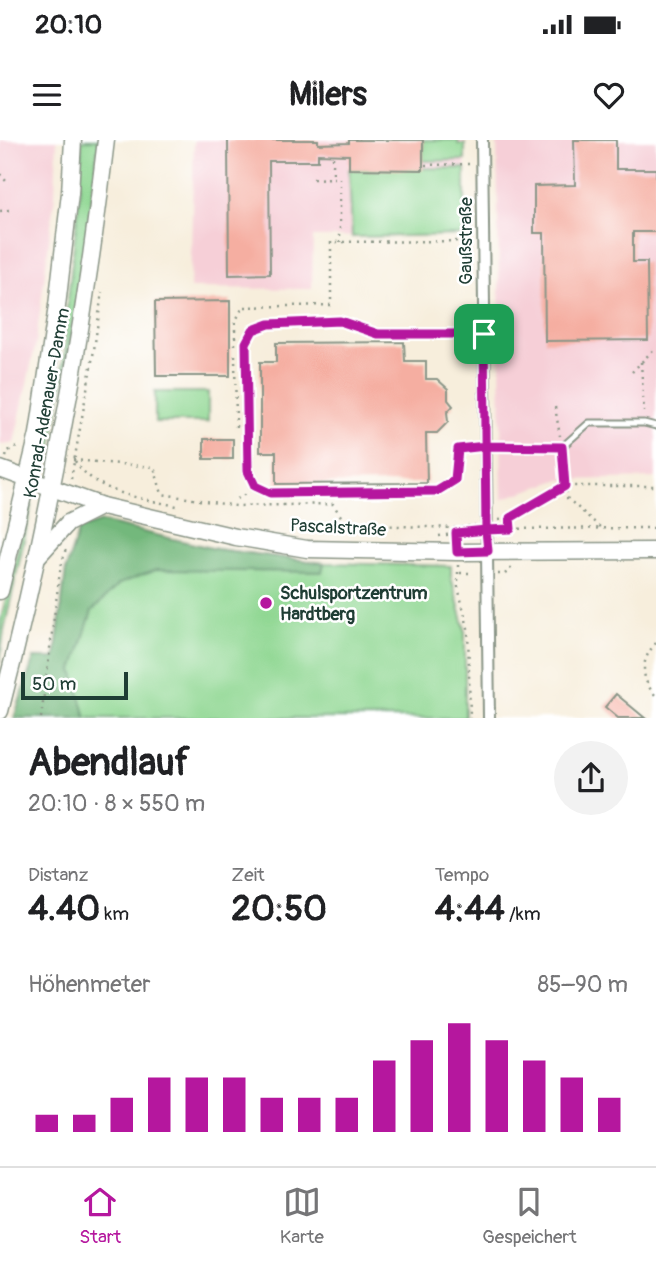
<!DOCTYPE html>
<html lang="de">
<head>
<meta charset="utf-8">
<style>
	body { margin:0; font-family:Pangolin,sans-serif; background:#f2f2f2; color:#202124; height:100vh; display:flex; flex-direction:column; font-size:26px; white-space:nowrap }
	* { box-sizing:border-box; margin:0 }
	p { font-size:23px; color:#757577 }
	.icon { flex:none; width:38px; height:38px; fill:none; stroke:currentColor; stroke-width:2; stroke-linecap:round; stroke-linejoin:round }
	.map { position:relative; height:578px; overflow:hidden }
	.panel { display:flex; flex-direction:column; background:#fff; flex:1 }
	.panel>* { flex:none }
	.scale { position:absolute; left:21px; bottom:18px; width:107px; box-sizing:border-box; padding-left:7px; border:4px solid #1f3d34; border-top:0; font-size:19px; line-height:24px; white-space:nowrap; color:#1f3d34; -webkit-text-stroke:5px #fff; paint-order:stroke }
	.pin { position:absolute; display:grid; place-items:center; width:60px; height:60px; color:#fff; margin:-30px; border-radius:14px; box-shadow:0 4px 10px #0006 }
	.round { display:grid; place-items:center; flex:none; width:74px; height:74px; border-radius:37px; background:#f2f2f2 }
	.overview { display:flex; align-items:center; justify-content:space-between; height:119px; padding:0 28px }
	h1 { font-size:38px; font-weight:700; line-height:52px }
	.stats { display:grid; grid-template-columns:repeat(3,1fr); gap:10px; height:119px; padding:7px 28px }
	.stats div { display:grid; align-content:center }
	.stats b { font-size:35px; font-weight:700 }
	.stats small { font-size:19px; font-weight:400 }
	.stats p { font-size:19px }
	.chart { height:196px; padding:14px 28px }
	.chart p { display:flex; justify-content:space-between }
	.chart svg { width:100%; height:126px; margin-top:7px; stroke:#b5179e; stroke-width:6 }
	.status { display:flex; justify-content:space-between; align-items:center; height:49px; padding:0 35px; background:#fff; direction:ltr }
	.status svg { height:19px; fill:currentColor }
	header { display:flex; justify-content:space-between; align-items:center; height:91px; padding:0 28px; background:#fff; font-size:32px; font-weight:700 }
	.tabs { display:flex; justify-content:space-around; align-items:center; height:98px; border-top:2px solid #e0e0e0; background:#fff; font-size:19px; color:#757577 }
	.tabs a { display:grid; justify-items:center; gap:4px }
	.tabs .current { color:#b5179e }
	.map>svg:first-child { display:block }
	.built { fill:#f6cfd7 }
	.green { fill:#8fd792; stroke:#578a63; stroke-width:2 }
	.forest { fill:#73b87c; stroke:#497a58; stroke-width:2 }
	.building { fill:#f5aea1 }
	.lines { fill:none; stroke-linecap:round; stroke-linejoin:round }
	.lane-casing { stroke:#8b9688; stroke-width:9 }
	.street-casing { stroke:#8b9688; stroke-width:14 }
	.secondary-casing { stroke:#8b9688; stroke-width:19 }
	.path { stroke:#8b9688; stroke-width:2.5; stroke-dasharray:2 5; stroke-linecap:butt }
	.lane { stroke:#fff; stroke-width:5 }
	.street { stroke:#fff; stroke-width:10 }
	.secondary { stroke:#fff; stroke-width:16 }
	.route-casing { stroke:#fff; stroke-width:14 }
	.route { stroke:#b5179e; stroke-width:9 }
	.poi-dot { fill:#b5179e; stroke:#fff; stroke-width:2.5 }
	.labels { text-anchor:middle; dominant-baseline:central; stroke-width:5; stroke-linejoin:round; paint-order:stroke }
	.street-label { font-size:18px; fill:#1f3d34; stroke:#fff }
	.poi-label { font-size:18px; font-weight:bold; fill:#1f3d34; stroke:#fff; text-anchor:start }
</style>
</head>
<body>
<div class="status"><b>20:10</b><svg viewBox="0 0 49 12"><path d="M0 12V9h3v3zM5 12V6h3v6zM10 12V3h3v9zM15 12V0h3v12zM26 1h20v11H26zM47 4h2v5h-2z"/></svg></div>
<header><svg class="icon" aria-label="menu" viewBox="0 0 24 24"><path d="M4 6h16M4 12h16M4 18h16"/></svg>Milers<svg class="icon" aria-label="heart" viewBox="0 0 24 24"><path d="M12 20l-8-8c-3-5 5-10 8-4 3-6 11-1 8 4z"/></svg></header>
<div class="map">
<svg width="656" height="578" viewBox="0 0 656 578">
	<rect width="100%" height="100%" fill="#fff"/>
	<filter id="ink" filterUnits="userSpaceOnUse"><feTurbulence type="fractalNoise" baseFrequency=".0143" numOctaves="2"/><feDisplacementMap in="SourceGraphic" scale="14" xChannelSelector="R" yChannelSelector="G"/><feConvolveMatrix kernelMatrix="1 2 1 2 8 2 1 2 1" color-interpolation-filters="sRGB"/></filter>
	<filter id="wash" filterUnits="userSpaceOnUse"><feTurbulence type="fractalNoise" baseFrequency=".00686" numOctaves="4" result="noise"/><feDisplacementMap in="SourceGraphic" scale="28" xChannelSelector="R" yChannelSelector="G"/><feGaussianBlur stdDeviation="1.57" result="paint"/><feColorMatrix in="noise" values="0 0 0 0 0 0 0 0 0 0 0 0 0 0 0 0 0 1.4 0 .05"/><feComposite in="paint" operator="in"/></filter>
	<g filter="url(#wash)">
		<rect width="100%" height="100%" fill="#f7eedc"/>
		<g class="built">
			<path d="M0,0H57L55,54L36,202L14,303L3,305L0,304Z"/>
			<path d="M194,0H465L466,95L313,97L312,149L190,148Z"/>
			<path d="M497,0H656V338L558,340L502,359Z"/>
		</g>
		<g class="green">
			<path d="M82,0H99L81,142L51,311L47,309L65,212L67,168L79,60Z"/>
			<path d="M423,0H458V4H465V20L423,21Z"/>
			<path d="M465,28V95L352,97L349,29Z"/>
			<rect x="155" y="252" width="53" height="30"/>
			<path d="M32,364L4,490L0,523V483L26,374Z"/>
			<path d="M134,398L324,423L451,426V437L465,489V578H53L79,432Z"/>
		</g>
		<path class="forest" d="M101,382L216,409L324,423L322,432L156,430L119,444L92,471L73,530L86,578H14L34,518H55L66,429L79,389Z"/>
		<g id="blocks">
			<g class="building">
				<path d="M228,0H318V4L349,3V0H423V30L349,29V15L318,14V21H269L270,134L229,135Z"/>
				<path d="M574,0H616V29H656V92H633V122H647L648,200L545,201L544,93H534V46L575,45Z"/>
				<path d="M230,161V236H156L155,162Z"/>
				<path d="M404,202L405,221H426V239H437L448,249V260L453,266L447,272L448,282L437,293H426L427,343L276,344V312H260V222H276V203Z"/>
				<rect x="204" y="299" width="29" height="20"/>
				<path d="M616,554L645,578H618L605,567Z"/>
			</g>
		</g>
	</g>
	<g filter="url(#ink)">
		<use href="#blocks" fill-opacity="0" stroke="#8b9688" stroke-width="2"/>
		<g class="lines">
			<g class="lane-casing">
				<path id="lane" d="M484,194H378L340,181L269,184L253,190L246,203L248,331L255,346L269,353L437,351L455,340L458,309L486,306L562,307L589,283H644L656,286"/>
			</g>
			<g class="street-casing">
				<path id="street" d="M482,0L489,578"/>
			</g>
			<g class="secondary-casing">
				<g id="secondary">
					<path d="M0,329L102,366L236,397L307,409L457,412L656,411"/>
					<path d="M39,415L68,383L102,366"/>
					<path d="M0,451L38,294L57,166L70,53L73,0"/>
					<path d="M0,571C49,383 84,193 106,0"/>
				</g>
			</g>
			<g class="path">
				<path d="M333,17V38H340V102"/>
				<path d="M425,25L471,24"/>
				<path d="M0,34L6,41"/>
				<path d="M313,39L333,38"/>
				<path d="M0,71L10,70"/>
				<path d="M235,205V182L243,167L331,165V102L473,101"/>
				<path d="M235,215L236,287"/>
				<path d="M641,222L644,272"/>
				<path d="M632,232L656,207"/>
				<path d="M555,267L560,296"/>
				<path d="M563,316L567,358L601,388"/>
				<path d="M6,317L8,311L19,306"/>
				<path d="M73,320L154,327L162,354L236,366L333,364L346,384L456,388L475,385"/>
				<path d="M75,321C98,355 143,358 181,367"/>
				<path d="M71,339L94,210L102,152"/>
				<path d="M237,359L249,352"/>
				<path d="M510,378L511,389L516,397"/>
				<path d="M499,380L510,378L565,346H656"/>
				<path d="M498,389L656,388"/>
				<path d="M439,396L474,391"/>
				<path d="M458,425V447L468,488L470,578"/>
				<path d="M460,433H474"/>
				<path d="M498,434H505L513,426"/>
				<path d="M656,503C640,520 640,539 656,556"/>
				<path d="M41,578L60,431L66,408"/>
			</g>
			<use href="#lane" class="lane"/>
			<use href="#street" class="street"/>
			<use href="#secondary" class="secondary"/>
		</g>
	</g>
	<g class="lines" filter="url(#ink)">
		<g class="route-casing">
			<path id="route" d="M484,194L486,390L456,393L457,412L488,411L486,390L511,389L510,378L565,346L562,307L486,306L458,309L455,340L437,351L270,353L255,346L248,331L246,203L253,190L269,184L340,181L378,194H484"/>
		</g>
		<use href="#route" class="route"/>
	</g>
	<circle class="poi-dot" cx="266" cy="463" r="7"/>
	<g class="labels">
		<g class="street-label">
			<text transform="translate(466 101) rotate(-90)">Gaußstraße</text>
			<text transform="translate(47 263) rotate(-80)">Konrad-Adenauer-Damm</text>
			<text transform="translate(338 388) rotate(3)">Pascalstraße</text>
		</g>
		<g class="poi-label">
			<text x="280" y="453">Schulsportzentrum<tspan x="280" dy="21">Hardtberg</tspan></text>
		</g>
	</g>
</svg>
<div class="scale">50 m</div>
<div class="pin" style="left:484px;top:194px;background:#1e9e55"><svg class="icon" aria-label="arrive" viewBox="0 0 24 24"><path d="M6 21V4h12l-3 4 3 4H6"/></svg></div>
</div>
<section class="panel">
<div class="overview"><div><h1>Abendlauf</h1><p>20:10 · 8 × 550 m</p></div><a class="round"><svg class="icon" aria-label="share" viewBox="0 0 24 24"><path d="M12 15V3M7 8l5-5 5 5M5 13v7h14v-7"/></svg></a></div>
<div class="stats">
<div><p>Distanz</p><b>4.40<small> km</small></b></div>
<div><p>Zeit</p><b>20:50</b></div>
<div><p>Tempo</p><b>4:44<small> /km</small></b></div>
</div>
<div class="chart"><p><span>Höhenmeter</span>85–90 m</p>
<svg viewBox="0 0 160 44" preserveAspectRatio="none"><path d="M5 44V38M15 44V38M25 44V32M35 44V25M45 44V25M55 44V25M65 44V32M75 44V32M85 44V32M95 44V19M105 44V12M115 44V6M125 44V12M135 44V19M145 44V25M155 44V32"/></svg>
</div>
</section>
<nav class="tabs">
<a class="current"><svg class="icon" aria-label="home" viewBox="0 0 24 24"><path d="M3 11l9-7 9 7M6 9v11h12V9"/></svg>Start</a>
<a><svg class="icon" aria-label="map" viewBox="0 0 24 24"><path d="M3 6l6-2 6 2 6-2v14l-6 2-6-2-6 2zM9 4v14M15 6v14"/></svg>Karte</a>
<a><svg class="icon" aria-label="saved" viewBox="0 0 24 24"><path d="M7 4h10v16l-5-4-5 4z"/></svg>Gespeichert</a>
</nav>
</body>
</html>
